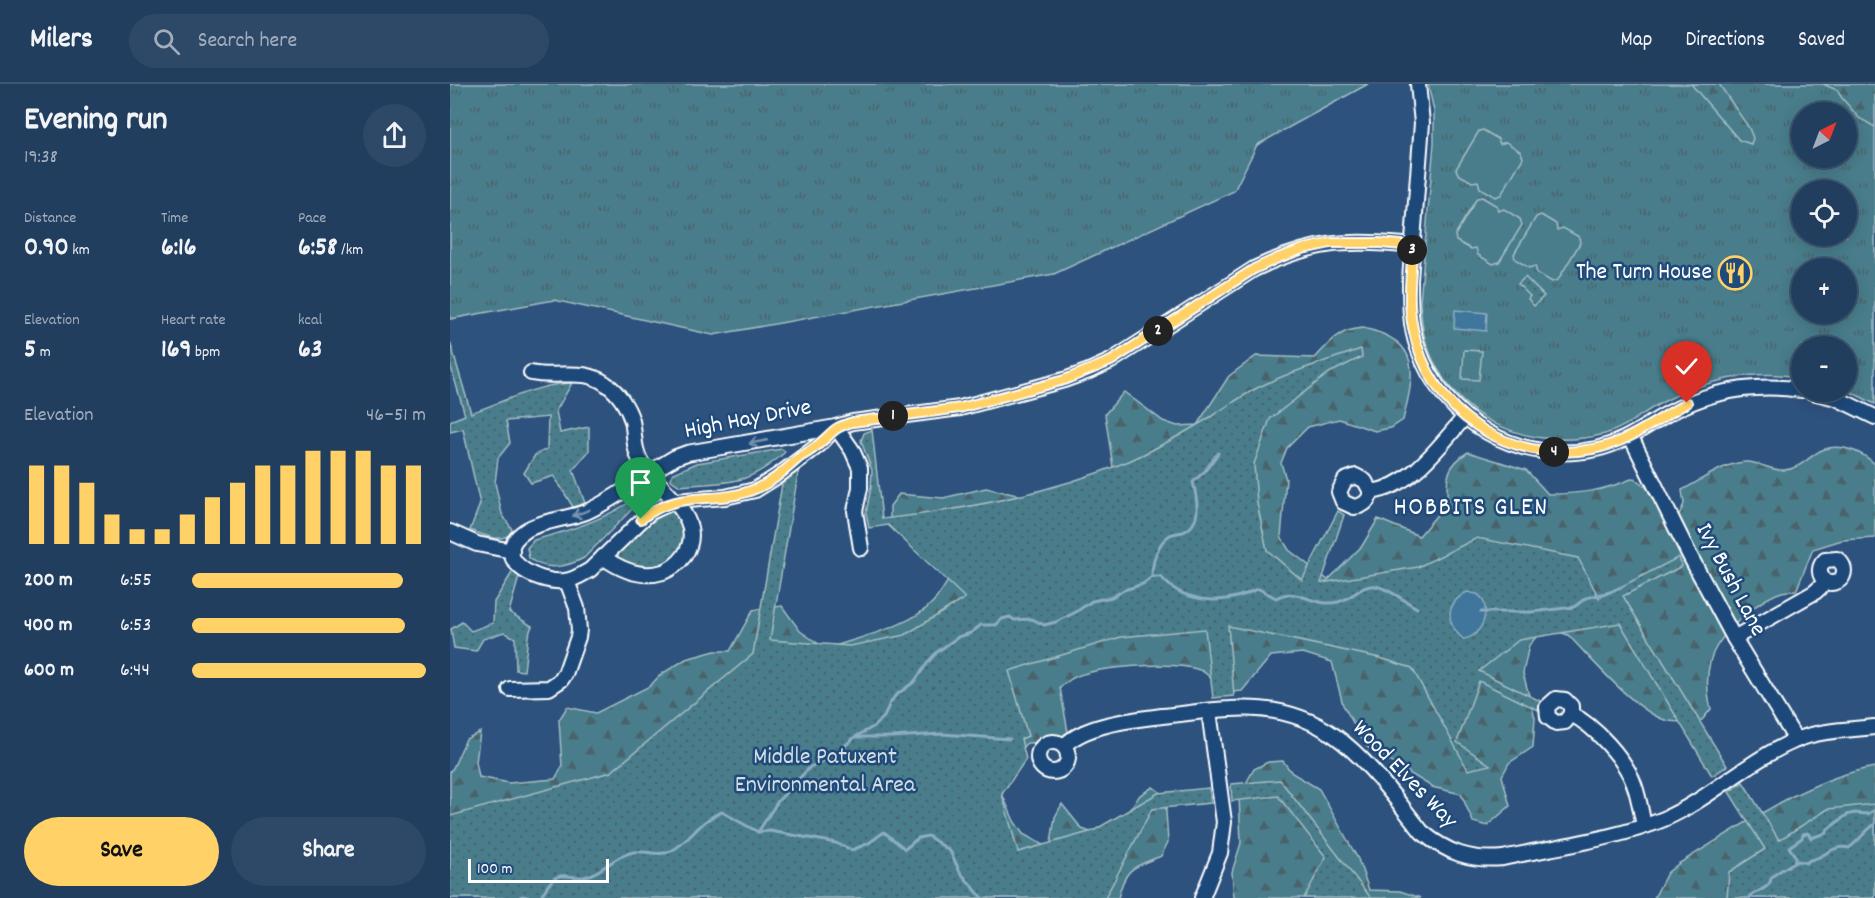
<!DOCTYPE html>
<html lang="en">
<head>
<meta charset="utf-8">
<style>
	body { margin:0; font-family:Dekko,sans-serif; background:#2e4967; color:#f1f3f6; height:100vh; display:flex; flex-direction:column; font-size:22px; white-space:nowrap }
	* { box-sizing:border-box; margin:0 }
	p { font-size:20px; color:#a2aebc }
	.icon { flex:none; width:33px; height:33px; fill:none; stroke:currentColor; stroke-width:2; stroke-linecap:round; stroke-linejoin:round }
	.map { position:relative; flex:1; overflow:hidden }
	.panel { display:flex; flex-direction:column; background:#223e5e; width:450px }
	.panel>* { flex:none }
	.needle { width:39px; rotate:42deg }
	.fabs { position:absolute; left:1341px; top:18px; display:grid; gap:12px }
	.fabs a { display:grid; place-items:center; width:66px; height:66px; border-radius:50%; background:#223e5e; box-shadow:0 3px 15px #0003,0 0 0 2px #3f5773; font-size:30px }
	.scale { position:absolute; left:18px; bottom:15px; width:141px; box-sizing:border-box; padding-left:6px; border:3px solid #fff; border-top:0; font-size:16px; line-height:21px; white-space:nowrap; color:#fff; -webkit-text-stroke:4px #1f4a7a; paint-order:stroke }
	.pin { position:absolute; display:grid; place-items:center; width:51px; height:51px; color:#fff; margin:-62px -26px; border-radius:50% 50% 50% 0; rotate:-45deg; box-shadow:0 0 6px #0007 }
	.pin .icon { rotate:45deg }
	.km { position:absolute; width:30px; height:30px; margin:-15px; border-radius:50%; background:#222; color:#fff; font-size:16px; line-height:30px; text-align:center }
	.round { display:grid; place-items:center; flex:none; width:63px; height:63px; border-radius:32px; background:#2e4967 }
	.headline { display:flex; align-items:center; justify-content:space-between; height:102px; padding:0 24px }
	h1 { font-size:33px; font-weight:700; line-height:45px }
	.metrics { display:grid; grid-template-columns:repeat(3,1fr); gap:9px; height:102px; padding:6px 24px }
	.metrics div { display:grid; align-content:center }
	.metrics b { font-size:26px; font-weight:700 }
	.metrics small { font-size:16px; font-weight:400 }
	.metrics p { font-size:16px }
	.chart { height:168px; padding:12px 24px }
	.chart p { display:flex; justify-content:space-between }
	.chart svg { width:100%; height:108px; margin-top:6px; stroke:#ffd166; stroke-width:6 }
	.button { display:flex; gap:12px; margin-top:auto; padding:12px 24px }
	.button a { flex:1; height:69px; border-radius:36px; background:#ffd166; color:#111; font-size:24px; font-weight:700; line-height:69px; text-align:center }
	.button a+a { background:#2e4967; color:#f1f3f6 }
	ul { padding:0 24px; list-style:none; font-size:20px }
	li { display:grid; grid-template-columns:96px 72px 1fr; align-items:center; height:45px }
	li i { height:15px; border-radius:8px; background:#ffd166 }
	header { display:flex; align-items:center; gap:36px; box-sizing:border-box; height:84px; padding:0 30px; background:#223e5e; border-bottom:2px solid #3f5773 }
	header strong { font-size:28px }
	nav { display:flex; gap:33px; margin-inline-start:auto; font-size:21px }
	.search { width:420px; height:54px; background:#2e4967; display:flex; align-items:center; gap:15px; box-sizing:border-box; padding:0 21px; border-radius:33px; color:#a2aebc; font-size:22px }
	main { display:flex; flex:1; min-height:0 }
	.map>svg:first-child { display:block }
	.grass { fill:url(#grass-tufts); stroke:#a4bec5; stroke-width:1.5; fill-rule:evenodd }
	.forest { fill:url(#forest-firs); stroke:#a4bec5; stroke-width:1.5 }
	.park { fill:url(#park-dots); stroke:#a4bec5; stroke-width:1.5 }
	.pitch { fill:#497d8b; stroke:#a4bec5; stroke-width:1.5 }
	.water { fill:#3f769b; stroke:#8cadc3; stroke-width:1.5 }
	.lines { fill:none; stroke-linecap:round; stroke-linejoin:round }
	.stream { stroke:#8cadc3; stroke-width:3 }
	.minor-casing { stroke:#fff; stroke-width:18 }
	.minor { stroke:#1f4a7a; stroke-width:14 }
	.oneway { stroke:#7992af }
	.route-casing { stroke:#fff; stroke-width:12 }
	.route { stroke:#ffd166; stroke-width:8 }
	.labels { text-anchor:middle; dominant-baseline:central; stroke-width:5; stroke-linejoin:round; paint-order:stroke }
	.poi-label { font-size:24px; fill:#fff; stroke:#1f4a7a; text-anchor:end }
	.street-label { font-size:24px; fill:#fff; stroke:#1f4a7a }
	.park-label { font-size:24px; fill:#d2dee2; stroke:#1f4a7a }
	.neighbourhood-label { font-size:26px; letter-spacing:1.5px; fill:#fff; stroke:#1f4a7a }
</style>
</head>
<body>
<header>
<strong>Milers</strong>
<div class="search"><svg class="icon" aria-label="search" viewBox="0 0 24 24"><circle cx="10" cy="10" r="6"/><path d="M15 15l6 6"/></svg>Search here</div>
<nav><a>Map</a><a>Directions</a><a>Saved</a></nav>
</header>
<main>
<section class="panel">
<div class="headline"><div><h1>Evening run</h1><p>19:38</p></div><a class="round"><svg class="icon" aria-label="share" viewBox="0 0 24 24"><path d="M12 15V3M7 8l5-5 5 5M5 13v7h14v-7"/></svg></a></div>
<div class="metrics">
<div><p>Distance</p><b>0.90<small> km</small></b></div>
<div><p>Time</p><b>6:16</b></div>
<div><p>Pace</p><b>6:58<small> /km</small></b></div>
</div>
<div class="metrics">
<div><p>Elevation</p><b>5<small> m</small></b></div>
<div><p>Heart rate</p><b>169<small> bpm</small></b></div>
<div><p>kcal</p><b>63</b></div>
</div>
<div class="chart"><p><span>Elevation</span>46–51 m</p>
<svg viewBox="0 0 160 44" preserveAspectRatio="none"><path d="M5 44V12M15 44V12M25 44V19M35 44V32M45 44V38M55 44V38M65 44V32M75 44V25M85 44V19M95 44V12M105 44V12M115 44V6M125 44V6M135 44V6M145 44V12M155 44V12"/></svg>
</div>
<ul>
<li><b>200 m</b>6:55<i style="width:90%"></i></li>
<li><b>400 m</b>6:53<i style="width:91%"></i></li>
<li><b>600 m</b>6:44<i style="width:100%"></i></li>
</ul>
<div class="button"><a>Save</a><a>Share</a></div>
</section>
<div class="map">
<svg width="1425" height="814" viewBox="0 0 1425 814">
	<defs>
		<pattern id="grass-tufts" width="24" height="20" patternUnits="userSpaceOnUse" patternTransform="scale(1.5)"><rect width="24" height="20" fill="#497d8b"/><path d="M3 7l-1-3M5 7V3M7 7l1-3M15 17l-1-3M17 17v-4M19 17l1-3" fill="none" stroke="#4a646c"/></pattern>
		<pattern id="forest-firs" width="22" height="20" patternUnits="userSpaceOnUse" patternTransform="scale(1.5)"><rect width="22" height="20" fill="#497d8b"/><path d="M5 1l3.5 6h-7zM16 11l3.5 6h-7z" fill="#4a646c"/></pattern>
		<pattern id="park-dots" width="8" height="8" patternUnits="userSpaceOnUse" patternTransform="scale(1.5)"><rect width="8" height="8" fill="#497d8b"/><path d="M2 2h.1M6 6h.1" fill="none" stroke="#4a646c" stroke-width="1.8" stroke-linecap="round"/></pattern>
	</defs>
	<rect width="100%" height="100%" fill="#2e527e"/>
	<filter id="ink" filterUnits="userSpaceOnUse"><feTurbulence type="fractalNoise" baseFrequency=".0167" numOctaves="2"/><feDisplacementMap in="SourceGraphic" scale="12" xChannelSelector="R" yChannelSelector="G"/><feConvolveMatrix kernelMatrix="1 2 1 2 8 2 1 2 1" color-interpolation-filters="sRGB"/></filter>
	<g filter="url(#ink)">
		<g class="grass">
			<path d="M0,0H918L807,61L784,107L604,190L263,251L104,216L0,235Z"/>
			<path d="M978,0H1425V320L1397,306L1396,262H1352L1351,294C1306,284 1251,297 1211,319C1192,329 1176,344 1155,350C1079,369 1001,336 976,258C972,246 971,231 970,218L984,59V27ZM1352,28H1396V74H1352ZM1352,106H1396V152H1352ZM1352,184H1396V230H1352Z"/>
		</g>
		<g class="forest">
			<path d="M1241,0H1269L1299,44L1303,54L1301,60L1289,56Z"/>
			<path d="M1373,0H1425V43L1409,34L1392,14L1387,6Z"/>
			<path d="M913,244C972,257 965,288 953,336L941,344L925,347L889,335L858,343L837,364L831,379L836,395L831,453L839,466L878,496L912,462L928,435L969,452L997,419C997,393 995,383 1018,368L1076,386L1098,410C1132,410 1152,407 1184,394L1196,403L1214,430L1228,433L1234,420L1232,406C1252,396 1276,377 1299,378C1310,379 1323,387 1334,386C1350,385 1357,374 1370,367C1389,358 1411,367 1425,380V454L1392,456L1363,465L1346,507C1342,507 1336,507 1332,508C1307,516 1266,552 1260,578C1256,594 1257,609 1261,625L1252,636C1242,637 1229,639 1219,637C1188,631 1141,574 1118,551L1103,546L1090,549L1079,561L1073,589L1085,634L1083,663L1059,679L1052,692L1060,722L1037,742L1023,738L1011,710L982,703L917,663L893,621L882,578L853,569L821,572L792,607L773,609C767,602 759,589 750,586C725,577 643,582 621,595C617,598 613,601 610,604L618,648L605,658L577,659L566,669L536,673L564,737L573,750L600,765L605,733L612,720L632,745L646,750L672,736L690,711L703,703L715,712L718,758L711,772C684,783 675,783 668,814H0V687L3,684L16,655L30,648L26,678L29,693L59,699L105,695L112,683L109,636L117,623L146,629L200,602L210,591L236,575L265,567H280L303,526L332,522L350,547L376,565C408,553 459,544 483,518C489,512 494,503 499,495L440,436V422L449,410L493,414L536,404L581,414L664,390L655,330L674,308L713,337L727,342L747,341L779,292L806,272L865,274C881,257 888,246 913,244Z"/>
			<path d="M833,677L842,689L869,705L908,775L919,806L950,807L971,814H784L782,788L791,759L789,712L804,685L818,678Z"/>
			<path d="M1425,683V814H1204L1217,789L1228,780C1287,745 1357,694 1425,683Z"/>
		</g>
		<g class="park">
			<path d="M1075,193L1094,212L1084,222L1078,215L1080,212L1068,200Z"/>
			<path d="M0,258L21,329C50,319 91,299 122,299L106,327L110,349L139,343V367L123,386L135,419L123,423L104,392L81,399L74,389L85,371L97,365L98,333L56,337L60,359L48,374L45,399L52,430L63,447C52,461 34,451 20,446L30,420L13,345L0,348V337L15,331L0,280Z"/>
			<path d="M911,265L912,273L879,289L820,335L804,380L807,419L817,466L852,496L888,427L894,431L871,499L968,483L1027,454L1128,474L1149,514L1229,473L1232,482L1173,512L1277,682L1262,692L1170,539L1069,556L1029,587L1090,617L1088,626L1029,597L1007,658L1040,681L1018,686L962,584L930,574L778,542L784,612L763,614L755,545L671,553L559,587L578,652L571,655L576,675L552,710L568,768L643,747L708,709L759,704L761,719L702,725L655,814H0V732L161,688L303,570L332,400L349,384L320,556L400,562L455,551L515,514L438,441L419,444L416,429L421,403L422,386L411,357L414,349L422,346L432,435C516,426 600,409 679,377C708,364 736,348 762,332C778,322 793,311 809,303C841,287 877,277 911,265Z"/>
			<path d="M332,365L335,367L334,369C295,404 278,397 230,402L221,396L222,390L247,379Z"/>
			<path d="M198,406L203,408V411L184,423L134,474C117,483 95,488 79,474L77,464L84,456C132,443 158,434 198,406Z"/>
			<path d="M223,426C227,431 231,437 232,443C239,472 206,492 181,483C175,481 170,477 164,474C183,454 198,437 223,426Z"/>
			<path d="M63,487L69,493L59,528L82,542L78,552L74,587L66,586L65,554L54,548L33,555L26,567L4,564L1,545L12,538L21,547L43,539L44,518Z"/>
			<path d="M830,696L921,814H854L876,773L828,712L782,717L781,700Z"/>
			<path d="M1293,698L1329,756L1378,725L1425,720V814H1277L1279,788L1315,765L1279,708Z"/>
		</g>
		<g class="pitch">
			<path d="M1033,46L1048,55L1050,60L1056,58L1071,68L1073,74L1051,111L1045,113L1030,104L1028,97L1022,98L1008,90L1006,85L1029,47Z"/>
			<path d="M1032,113L1047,122L1048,127L1054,125L1070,135L1072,141L1049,178L1043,180L1028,171L1026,164L1021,165L1006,157L1005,151L1027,114Z"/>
			<path d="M1091,131L1106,140L1107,146L1113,144L1129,153L1130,159L1108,196L1102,198L1087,189L1085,182L1079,184L1065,175L1064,170L1086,133Z"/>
			<path d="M1014,266L1032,267L1029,296L1012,295Z"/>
		</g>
		<g class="water">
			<path d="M1005,226L1037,229L1036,247L1004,244Z"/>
			<path d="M1017,508C1018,508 1026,510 1027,510C1043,519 1034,554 1013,555C995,539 995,520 1017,508Z"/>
		</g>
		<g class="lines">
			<g class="stream">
				<path d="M702,493C702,479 707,459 720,451C724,449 728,449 733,448C753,440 747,414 743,398L755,387L768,369"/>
				<path d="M1031,528H1082L1124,523L1136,514L1160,508L1171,503"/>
				<path d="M407,653H441L492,650L560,655"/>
				<path d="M308,748L328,717L360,683L382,673L405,653L423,643L434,633L439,621L445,612L464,598L479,577L487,568L508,553L521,549L531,541H546L552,535L560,533L564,536L582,535L594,541L606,538L626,528L642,517L662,513L674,506L693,500L702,493H711C731,517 767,521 796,510C800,508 804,506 809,505L826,514C848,502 863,524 888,518C902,515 911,500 926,502C940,505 954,517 967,524"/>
				<path d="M1345,778V772L1339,763L1352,754L1353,750L1358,749L1361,754L1376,749L1378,745L1397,731L1404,729L1418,730L1425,726"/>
				<path d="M68,814L72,812L83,814"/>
				<path d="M89,814C95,808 99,796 107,793C116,789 125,795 134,793C152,789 165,771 184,768C196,766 207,773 221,767C241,757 249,736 272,728L308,748L320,747L365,755L386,759L402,766L419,759L434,748L455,765L468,754L478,752L500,767L510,788L532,814"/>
				<path d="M1299,814C1305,808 1315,805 1318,801C1323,795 1318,798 1323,792C1326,789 1344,778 1348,777C1349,777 1356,779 1356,779L1360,776C1374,774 1383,760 1399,764C1409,757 1415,747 1425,740"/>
			</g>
			<g class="minor-casing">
				<g id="minor">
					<path d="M968,0L972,39L960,196C960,219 960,242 968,264C993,337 1069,382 1146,365C1176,358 1193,343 1219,329C1261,306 1305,299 1352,306"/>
					<path d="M81,289C108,295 133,283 156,300C168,308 178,323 182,337C185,350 183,364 190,376C206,405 260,434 234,472C229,479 221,485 213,488C191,495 171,486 153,473"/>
					<path d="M1362,308L1386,314L1425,333"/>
					<path d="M386,343L369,361L329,391L305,406L275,413L225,417L200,428L140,486C133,490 124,496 115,497C86,500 37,473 75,447C89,437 118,435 136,428C168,414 195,390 226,373L237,369L386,343L403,338L510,324L614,296L639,287L661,277L804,185C863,157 898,155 963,162"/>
					<path d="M386,343L402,366L410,384V404L405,427L411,464"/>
					<path d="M1181,353L1240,472L1284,554L1346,656"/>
					<path d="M921,408C919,417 914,422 904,423L893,418L889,408L895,396L906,392L915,397L921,408C961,403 989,362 1014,334"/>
					<path d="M0,448L27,460L62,467"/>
					<path d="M1284,554L1365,508L1376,498C1392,503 1401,485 1387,475L1375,476C1368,483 1368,491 1376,498"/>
					<path d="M60,605L99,604L111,596L115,590L128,553L129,546L127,524L117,497"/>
					<path d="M1121,630L1115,638L1106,639L1098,633L1097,623L1106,615L1115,616L1121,622V630C1145,642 1175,675 1184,700C1189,713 1191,728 1194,742"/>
					<circle cx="603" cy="673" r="15"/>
					<path d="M614,662C635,640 682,636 712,632C734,630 757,626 780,625C880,618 917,679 972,748C997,769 1021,777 1053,774C1103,763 1167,755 1214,735C1260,715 1297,677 1344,657C1368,646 1399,646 1425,643"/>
					<path d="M752,814L770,769L774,738L759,627"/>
				</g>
			</g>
			<use href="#minor" class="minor"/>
		</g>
		<defs><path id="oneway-shaft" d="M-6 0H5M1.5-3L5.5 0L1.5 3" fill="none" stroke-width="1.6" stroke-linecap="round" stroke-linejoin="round" transform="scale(1.5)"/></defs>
		<g class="oneway">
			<use href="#oneway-shaft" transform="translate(308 358) rotate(169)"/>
			<use href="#oneway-shaft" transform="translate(131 429) rotate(159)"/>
		</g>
	</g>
	<g class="lines" filter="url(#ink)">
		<g class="route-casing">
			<path id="route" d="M191,435C230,404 265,422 305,405C323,398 336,385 350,373C357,369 364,365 369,360C385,347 382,344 403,338L510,324L614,296L661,277L804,185L828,174L853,165L881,159H930L963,162C961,189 957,217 963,244C979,329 1059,381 1143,365C1178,359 1206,336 1237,319"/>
		</g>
		<use href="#route" class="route"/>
	</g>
	<defs>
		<g id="restaurant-ring" transform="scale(1.725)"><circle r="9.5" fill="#1f4a7a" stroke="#ffd166" stroke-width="1.5"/><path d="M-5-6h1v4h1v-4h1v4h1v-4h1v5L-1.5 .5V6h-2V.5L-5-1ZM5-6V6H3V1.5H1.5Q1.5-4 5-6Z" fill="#ffd166"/></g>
	</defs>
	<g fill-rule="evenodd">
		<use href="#restaurant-ring" x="1285" y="189"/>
	</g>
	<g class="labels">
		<g class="poi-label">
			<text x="1262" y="189">The Turn House</text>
		</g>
		<g class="street-label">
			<text transform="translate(298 336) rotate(-11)">High Hay Drive</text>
			<text transform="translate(1280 496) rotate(62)">Ivy Bush Lane</text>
			<text transform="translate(954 691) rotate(46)">Wood Elves Way</text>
		</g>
		<g class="park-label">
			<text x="375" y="674">Middle Patuxent<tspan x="375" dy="28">Environmental Area</tspan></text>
		</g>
		<g class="neighbourhood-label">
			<text x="1021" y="424">HOBBITS GLEN</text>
		</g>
	</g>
</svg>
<div class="fabs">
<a><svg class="needle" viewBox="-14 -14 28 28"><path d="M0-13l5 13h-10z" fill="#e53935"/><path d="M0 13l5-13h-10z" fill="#a2aebc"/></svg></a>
<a><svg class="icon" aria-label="locate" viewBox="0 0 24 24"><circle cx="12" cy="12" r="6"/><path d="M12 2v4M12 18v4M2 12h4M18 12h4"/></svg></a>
<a>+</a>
<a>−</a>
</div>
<div class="scale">100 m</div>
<div class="pin" style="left:191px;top:435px;background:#1e9e55"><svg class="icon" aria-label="arrive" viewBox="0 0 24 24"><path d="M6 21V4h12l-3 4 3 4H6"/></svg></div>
<div class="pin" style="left:1237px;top:319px;background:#d93025"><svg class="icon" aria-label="check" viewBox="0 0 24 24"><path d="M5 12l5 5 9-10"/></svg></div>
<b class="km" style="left:443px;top:332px">1</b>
<b class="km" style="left:708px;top:247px">2</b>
<b class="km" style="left:962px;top:166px">3</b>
<b class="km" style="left:1104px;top:368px">4</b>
</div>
</main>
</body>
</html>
